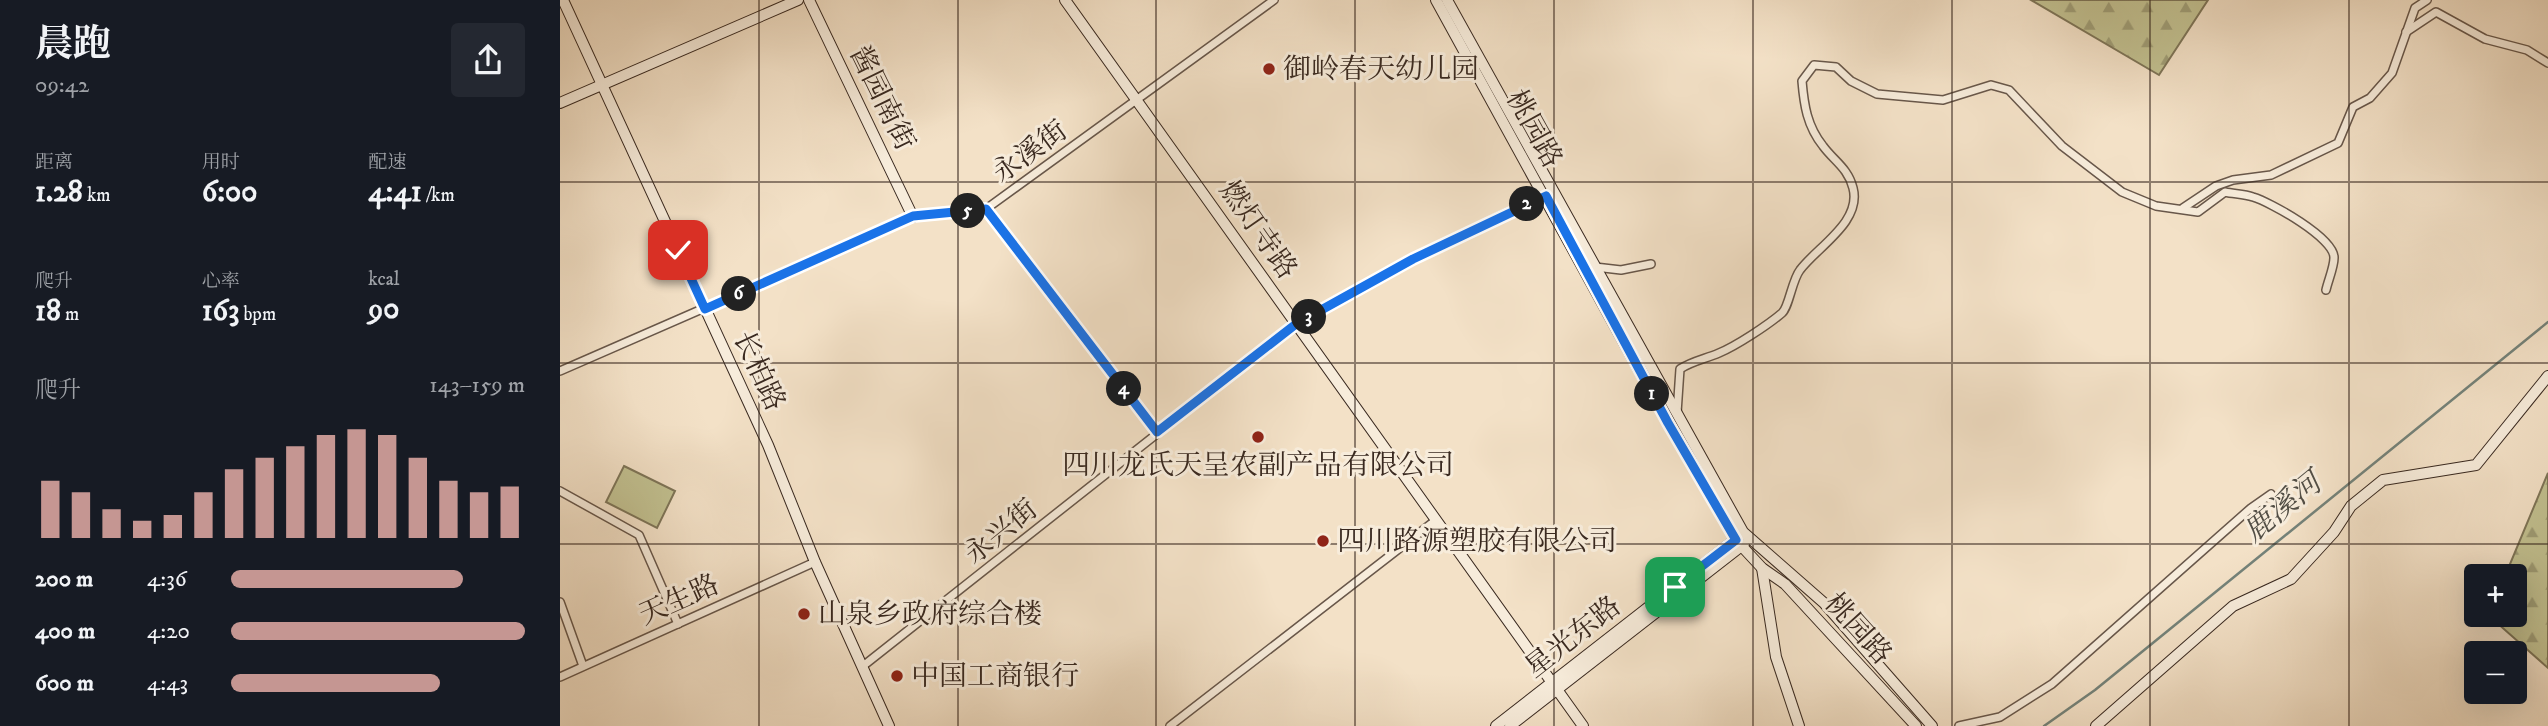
<!DOCTYPE html>
<html lang="zh">
<head>
<meta charset="utf-8">
<style>
	body { margin:0; font-family:"IM FELL DW Pica","Noto Serif SC",serif; background:#242831; color:#f1f3f6; height:100vh; display:flex; flex-direction:column; font-size:26px; white-space:nowrap }
	* { box-sizing:border-box; margin:0 }
	p { font-size:23px; color:#9ea1a6 }
	.icon { flex:none; width:38px; height:38px; fill:none; stroke:currentColor; stroke-width:2; stroke-linecap:round; stroke-linejoin:round }
	.map { position:relative; flex:1; overflow:hidden }
	.panel { display:flex; flex-direction:column; background:#171b24; width:560px }
	.panel>* { flex:none }
	.controls { position:absolute; left:1904px; top:564px; display:grid; gap:14px }
	.controls a { display:grid; place-items:center; width:63px; height:63px; border-radius:7px; background:#171b24; box-shadow:0 7px 28px #0002; font-size:35px }
	.pin { position:absolute; display:grid; place-items:center; width:60px; height:60px; color:#fff; margin:-30px; border-radius:14px; box-shadow:0 4px 10px #0006 }
	.km { position:absolute; width:35px; height:35px; margin:-18px; border-radius:50%; background:#222; color:#fff; font-size:19px; line-height:35px; text-align:center }
	.round { display:grid; place-items:center; flex:none; width:74px; height:74px; border-radius:7px; background:#242831 }
	.summary { display:flex; align-items:center; justify-content:space-between; height:119px; padding:0 35px }
	h1 { font-size:38px; font-weight:700; line-height:52px }
	.figures { display:grid; grid-template-columns:repeat(3,1fr); gap:10px; height:119px; padding:7px 35px }
	.figures div { display:grid; align-content:center }
	.figures b { font-size:30px; font-weight:700 }
	.figures small { font-size:19px; font-weight:400 }
	.figures p { font-size:19px }
	.chart { height:196px; padding:14px 35px }
	.chart p { display:flex; justify-content:space-between }
	.chart svg { width:100%; height:126px; margin-top:7px; stroke:#c59692; stroke-width:6 }
	ul { padding:0 35px; list-style:none; font-size:23px }
	li { display:grid; grid-template-columns:112px 84px 1fr; align-items:center; height:52px }
	li i { height:18px; border-radius:9px; background:#c59692 }
	main { display:flex; flex:1; min-height:0 }
	.map>svg:first-child { display:block }
	.forest { fill:url(#forest-firs); stroke:#7e7558; stroke-width:2 }
	.pitch { fill:#c2c191; stroke:#7e7558; stroke-width:2 }
	.lines { fill:none; stroke-linecap:round; stroke-linejoin:round }
	.stream { stroke:#748279; stroke-width:2.5 }
	.street-casing { stroke:#68574a; stroke-width:10 }
	.secondary-casing { stroke:#392920; stroke-width:12 }
	.street { stroke:#f7ecdb; stroke-width:7 }
	.secondary { stroke:#f7ecdb; stroke-width:10 }
	.route-casing { stroke:#fff; stroke-width:14 }
	.route { stroke:#1a73e8; stroke-width:9 }
	.grid { fill:none; stroke:#392920; stroke-width:2; stroke-opacity:0.55 }
	.poi-dot { fill:#8f2418; stroke:#f7ecdb; stroke-width:2.5 }
	.labels { text-anchor:middle; dominant-baseline:central; stroke-width:6; stroke-linejoin:round; paint-order:stroke }
	.poi-label { font-size:28px; fill:#392920; stroke:#f7ecdb; text-anchor:start }
	.street-label { font-size:28px; fill:#392920; stroke:#f7ecdb }
	.water-label { font-size:30px; font-style:italic; fill:#524e45; stroke:#f7ecdb }
</style>
</head>
<body>
<main>
<section class="panel">
<div class="summary"><div><h1>晨跑</h1><p>09:42</p></div><a class="round"><svg class="icon" aria-label="share" viewBox="0 0 24 24"><path d="M12 15V3M7 8l5-5 5 5M5 13v7h14v-7"/></svg></a></div>
<div class="figures">
<div><p>距离</p><b>1.28<small> km</small></b></div>
<div><p>用时</p><b>6:00</b></div>
<div><p>配速</p><b>4:41<small> /km</small></b></div>
</div>
<div class="figures">
<div><p>爬升</p><b>18<small> m</small></b></div>
<div><p>心率</p><b>163<small> bpm</small></b></div>
<div><p>kcal</p><b>90</b></div>
</div>
<div class="chart"><p><span>爬升</span>143–159 m</p>
<svg viewBox="0 0 160 44" preserveAspectRatio="none"><path d="M5 44V24M15 44V28M25 44V34M35 44V38M45 44V36M55 44V28M65 44V20M75 44V16M85 44V12M95 44V8M105 44V6M115 44V8M125 44V16M135 44V24M145 44V28M155 44V26"/></svg>
</div>
<ul>
<li><b>200 m</b>4:36<i style="width:79%"></i></li>
<li><b>400 m</b>4:20<i style="width:100%"></i></li>
<li><b>600 m</b>4:43<i style="width:71%"></i></li>
</ul>
</section>
<div class="map">
<svg width="1988" height="726" viewBox="0 0 1988 726">
	<defs>
		<pattern id="forest-firs" width="22" height="20" patternUnits="userSpaceOnUse" patternTransform="scale(1.75)"><rect width="22" height="20" fill="#c2c191"/><path d="M5 1l3.5 6h-7zM16 11l3.5 6h-7z" fill="#9f9d76"/></pattern>
	</defs>
	<rect width="100%" height="100%" fill="#f3e1c7"/>
	<filter id="stains"><feTurbulence type="fractalNoise" baseFrequency=".00286" numOctaves="4"/><feColorMatrix values="0 0 0 0 .2 0 0 0 0 .09 0 0 0 0 .02 0 0 0 .5 -.17"/></filter>
	<radialGradient id="worn" r=".72"><stop offset=".6" stop-color="#630" stop-opacity="0"/><stop offset="1" stop-color="#630" stop-opacity=".3"/></radialGradient>
	<g class="forest">
		<path d="M1471,0H1648L1599,75Z"/>
		<path d="M1988,473V668L1928,615L1955,614V576H1945Z"/>
	</g>
	<path class="pitch" d="M64,466L115,491L97,528L46,502Z"/>
	<g class="lines">
		<path class="stream" d="M1484,726L1535,690L1988,322"/>
		<g class="street-casing">
			<g id="street">
				<path d="M1846,32L1876,12L1925,39L1967,50L1988,63"/>
				<path d="M1623,208L1656,186L1673,180L1711,175L1778,143L1793,107L1810,98L1832,73L1855,8L1867,0"/>
				<path d="M426,209L597,432"/>
				<path d="M1035,267L1061,270L1091,264"/>
				<path d="M0,371L353,217L426,209L714,0"/>
				<path d="M1117,413L1120,369C1132,361 1145,359 1159,353C1176,346 1208,325 1222,313C1229,307 1232,280 1240,270C1257,247 1302,222 1293,188C1288,168 1274,161 1263,146C1247,126 1244,105 1242,81L1254,65L1276,67L1291,81L1317,94L1383,100L1431,85L1449,90L1502,146L1562,192L1596,206L1638,212L1665,192C1674,194 1684,194 1693,197C1710,202 1775,238 1774,258C1774,267 1768,281 1766,290"/>
				<path d="M0,491L79,535L118,624"/>
				<path d="M0,602L23,666"/>
				<path d="M303,666L736,324L853,259L993,190"/>
				<path d="M0,677L255,562"/>
				<path d="M610,726L876,520"/>
				<path d="M1399,726L1440,717L1492,684L1691,508L1711,494"/>
			</g>
		</g>
		<g class="secondary-casing">
			<g id="secondary">
				<path d="M3,0L208,445L255,562L329,726"/>
				<path d="M249,0L353,217"/>
				<path d="M505,0L1023,726"/>
				<path d="M876,0L1108,423L1176,540L1202,568L1225,584L1356,726"/>
				<path d="M887,0L1183,532L1264,603L1372,726"/>
				<path d="M0,103L238,0"/>
				<path d="M1202,568L1216,657L1239,726"/>
				<path d="M936,726L1181,535"/>
				<path d="M950,726L1184,544"/>
				<path d="M1536,726L1673,606L1731,579L1774,532L1791,506L1823,480L1916,465L1988,376"/>
			</g>
		</g>
		<use href="#street" class="street"/>
		<use href="#secondary" class="secondary"/>
	</g>
	<g class="lines">
		<g class="route-casing">
			<path id="route" d="M118,250L145,309L353,216L426,209L597,432L736,324L853,259L986,196L1108,423L1176,540L1115,587"/>
		</g>
		<use href="#route" class="route"/>
	</g>
	<path class="grid" d="M199,0V726M398,0V726M596,0V726M795,0V726M994,0V726M1193,0V726M1392,0V726M1590,0V726M1789,0V726M0,182H1988M0,363H1988M0,544H1988"/>
	<g class="poi-dot">
		<circle cx="709" cy="69" r="7"/>
		<circle cx="698" cy="437" r="7"/>
		<circle cx="763" cy="541" r="7"/>
		<circle cx="244" cy="614" r="7"/>
		<circle cx="337" cy="676" r="7"/>
	</g>
	<g class="labels">
		<g class="poi-label">
			<text x="723" y="69">御岭春天幼儿园</text>
			<text x="698" y="465" text-anchor="middle">四川龙氏天呈农副产品有限公司</text>
			<text x="777" y="541">四川路源塑胶有限公司</text>
			<text x="258" y="614">山泉乡政府综合楼</text>
			<text x="351" y="676">中国工商银行</text>
		</g>
		<g class="street-label">
			<text transform="translate(322 98) rotate(64)">酱园南街</text>
			<text transform="translate(974 129) rotate(61)">桃园路</text>
			<text transform="translate(470 152) rotate(-36)">永溪街</text>
			<text transform="translate(698 230) rotate(55)">燃灯寺路</text>
			<text transform="translate(199 371) rotate(65)">长柏路</text>
			<text transform="translate(441 532) rotate(-39)">永兴街</text>
			<text transform="translate(119 600) rotate(-24)">天生路</text>
			<text transform="translate(1298 629) rotate(48)">桃园路</text>
			<text transform="translate(1013 637) rotate(-38)">星光东路</text>
		</g>
		<g class="water-label">
			<text transform="translate(1723 508) rotate(-39)">鹿溪河</text>
		</g>
	</g>
	<rect width="100%" height="100%" filter="url(#stains)"/>
	<rect width="100%" height="100%" fill="url(#worn)"/>
</svg>
<div class="controls">
<a>+</a>
<a>−</a>
</div>
<div class="pin" style="left:1115px;top:587px;background:#1e9e55"><svg class="icon" aria-label="arrive" viewBox="0 0 24 24"><path d="M6 21V4h12l-3 4 3 4H6"/></svg></div>
<div class="pin" style="left:118px;top:250px;background:#d93025"><svg class="icon" aria-label="check" viewBox="0 0 24 24"><path d="M5 12l5 5 9-10"/></svg></div>
<b class="km" style="left:1092px;top:394px">1</b>
<b class="km" style="left:967px;top:204px">2</b>
<b class="km" style="left:749px;top:317px">3</b>
<b class="km" style="left:564px;top:389px">4</b>
<b class="km" style="left:408px;top:211px">5</b>
<b class="km" style="left:179px;top:294px">6</b>
</div>
</main>
</body>
</html>
